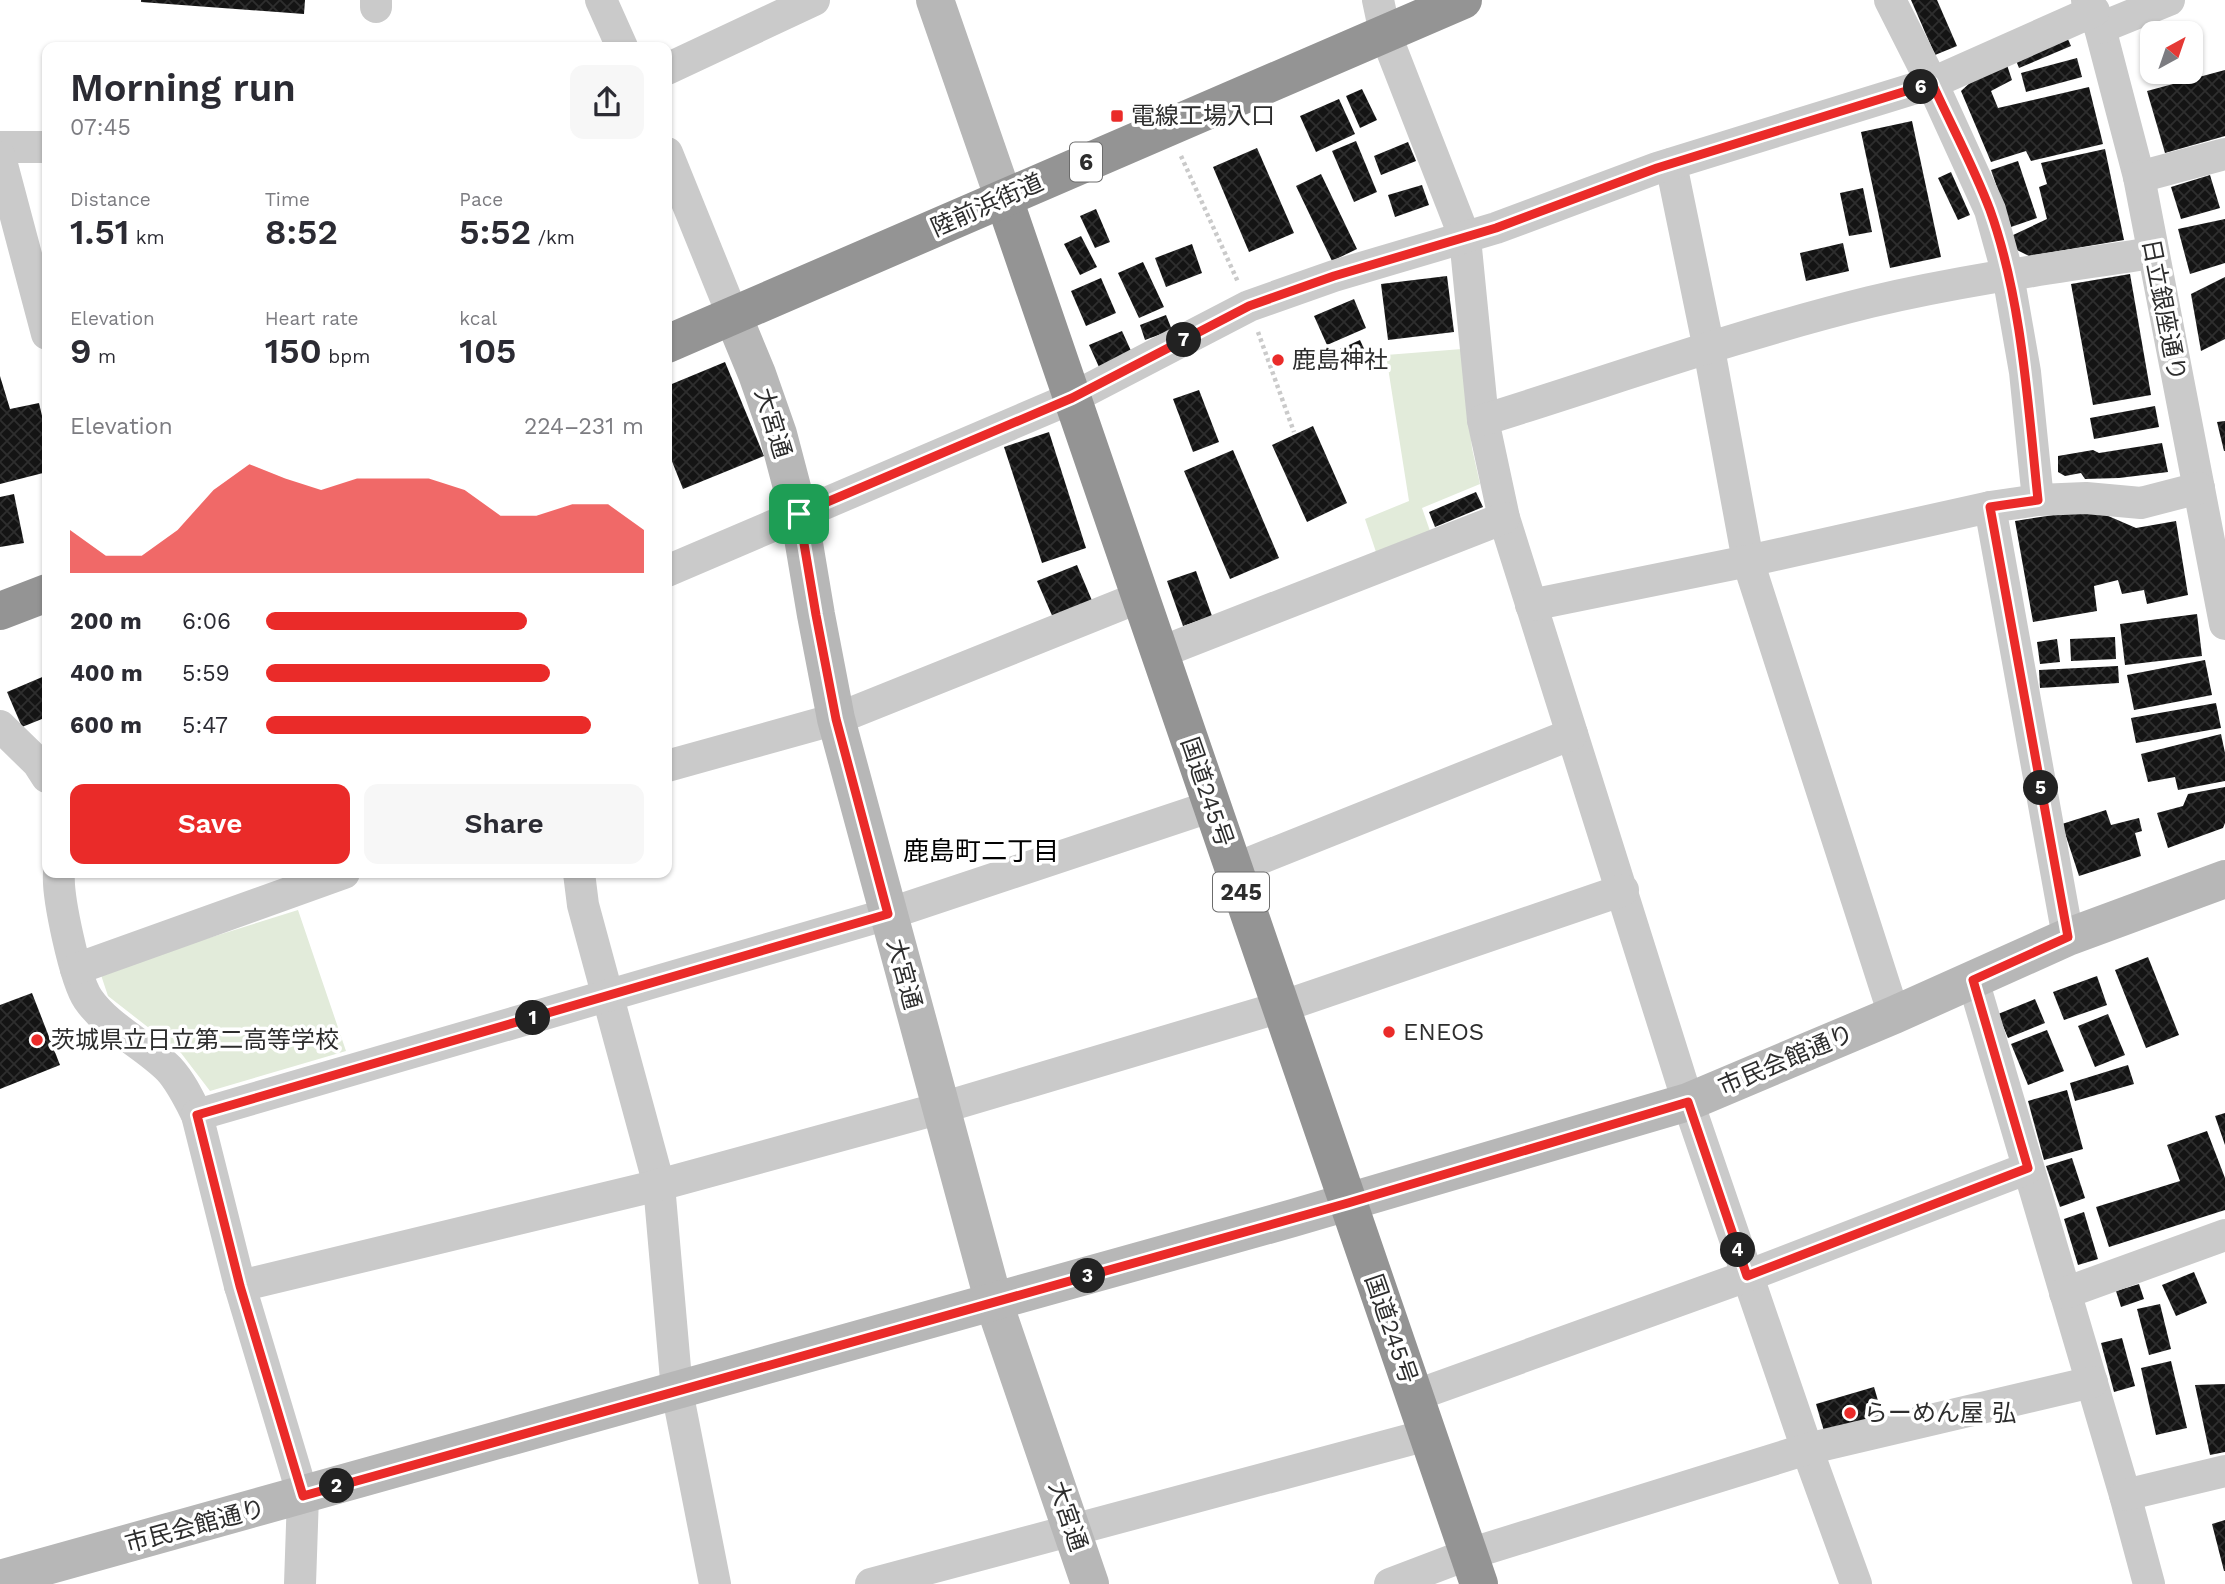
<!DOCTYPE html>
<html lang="en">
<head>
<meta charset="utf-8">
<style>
	body { margin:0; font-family:"Work Sans","Noto Sans JP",sans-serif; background:#f7f7f7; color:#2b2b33; height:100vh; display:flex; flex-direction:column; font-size:26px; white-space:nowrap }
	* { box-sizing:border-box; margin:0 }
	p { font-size:23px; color:#7c7c81 }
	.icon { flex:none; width:38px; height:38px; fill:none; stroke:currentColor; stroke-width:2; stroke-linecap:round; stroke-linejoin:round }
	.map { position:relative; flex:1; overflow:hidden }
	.panel { position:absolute; left:42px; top:42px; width:630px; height:836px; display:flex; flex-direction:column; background:#fff; border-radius:14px; box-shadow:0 2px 5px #0004 }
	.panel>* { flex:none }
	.needle { width:46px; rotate:40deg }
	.fabs { position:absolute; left:2140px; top:21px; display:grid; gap:14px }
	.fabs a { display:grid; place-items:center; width:63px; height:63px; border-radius:14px; background:#fff; box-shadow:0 2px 5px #0004; font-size:35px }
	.pin { position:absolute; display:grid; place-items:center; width:60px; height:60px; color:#fff; margin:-30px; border-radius:14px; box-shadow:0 4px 10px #0006 }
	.km { position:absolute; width:35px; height:35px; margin:-18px; border-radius:50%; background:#222; color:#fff; font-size:19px; line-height:35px; text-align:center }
	.round { display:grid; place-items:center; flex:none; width:74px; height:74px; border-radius:14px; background:#f7f7f7 }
	.overview { display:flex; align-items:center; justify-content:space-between; height:119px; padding:0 28px }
	h1 { font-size:38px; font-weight:600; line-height:52px }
	.metrics { display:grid; grid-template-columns:repeat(3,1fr); gap:10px; height:119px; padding:7px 28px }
	.metrics div { display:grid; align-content:center }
	.metrics b { font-size:35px; font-weight:600 }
	.metrics small { font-size:19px; font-weight:400 }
	.metrics p { font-size:19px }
	.chart { height:196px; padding:14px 28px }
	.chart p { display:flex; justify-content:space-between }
	.chart svg { width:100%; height:126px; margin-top:7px; fill:#ea2b29; opacity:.7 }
	.action { display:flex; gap:14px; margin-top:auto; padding:14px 28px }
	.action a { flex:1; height:80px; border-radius:14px; background:#ea2b29; color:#fff; font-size:28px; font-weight:600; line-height:80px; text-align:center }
	.action a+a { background:#f7f7f7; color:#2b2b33 }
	ul { padding:0 28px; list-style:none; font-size:23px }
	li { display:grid; grid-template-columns:112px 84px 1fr; align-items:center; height:52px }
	li i { height:18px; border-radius:9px; background:#ea2b29 }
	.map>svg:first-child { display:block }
	.green { fill:#e2ebda }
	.building { fill:url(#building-cross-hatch) }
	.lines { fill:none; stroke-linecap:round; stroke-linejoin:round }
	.path { stroke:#cacaca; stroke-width:4.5; stroke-dasharray:3.5 3.5; stroke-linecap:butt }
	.street { stroke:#cacaca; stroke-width:32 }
	.secondary { stroke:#b7b7b7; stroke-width:38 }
	.highway { stroke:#949494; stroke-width:38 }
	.route-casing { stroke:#fff; stroke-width:14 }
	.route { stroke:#ea2b29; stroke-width:9 }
	.poi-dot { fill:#ea2b29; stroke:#fff; stroke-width:2.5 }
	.labels { text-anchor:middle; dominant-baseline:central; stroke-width:7; stroke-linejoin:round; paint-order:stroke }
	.shield { fill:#fff; stroke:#6c6c6c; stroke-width:2 }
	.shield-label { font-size:23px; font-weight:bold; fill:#2d2d2d }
	.poi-label { font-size:24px; fill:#2d2d2d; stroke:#fff; text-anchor:start }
	.street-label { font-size:24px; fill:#2d2d2d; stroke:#fff }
	.neighbourhood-label { font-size:26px; fill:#000; stroke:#fff }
</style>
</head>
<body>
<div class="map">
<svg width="2225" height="1584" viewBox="0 0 2225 1584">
	<defs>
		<pattern id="building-cross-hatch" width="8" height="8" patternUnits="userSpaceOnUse" patternTransform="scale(1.75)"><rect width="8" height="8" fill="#141414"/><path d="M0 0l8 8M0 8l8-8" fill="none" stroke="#2e2e2e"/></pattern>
	</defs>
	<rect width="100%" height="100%" fill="#fff"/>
	<g class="green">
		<path d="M1462,349L1472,448L1480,484L1422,508L1430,531L1376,552L1365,519L1409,501L1386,355Z"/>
		<path d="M298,910L346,1051L210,1091L181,1053L108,996L100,972Z"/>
	</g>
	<g class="building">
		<path d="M141,0H305L304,14L141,2Z"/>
		<path d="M1911,0H1937L1957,46L1935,55Z"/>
		<path d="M2067,37L2071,46L2019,68L2015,58Z"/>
		<path d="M2077,58L2082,77L2026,92L2021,73Z"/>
		<path d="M2006,62L2012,80L1991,91L1998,108L2089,87L2103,144L2031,161L2026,151L1991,162L1961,91L1983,71Z"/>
		<path d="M2225,70V136L2165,153L2147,91Z"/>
		<path d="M1362,89L1377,120L1360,128L1346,96Z"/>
		<path d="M1339,99L1355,134L1316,152L1300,116Z"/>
		<path d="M1912,121L1941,257L1890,268L1861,132Z"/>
		<path d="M1356,141L1377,192L1354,202L1332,151Z"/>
		<path d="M1408,142L1416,161L1381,175L1374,156Z"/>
		<path d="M1257,148L1294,233L1249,252L1213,167Z"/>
		<path d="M2105,149L2124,240L2029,256L2017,250L2011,236L2047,219L2039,187L2047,184L2041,163Z"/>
		<path d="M2018,161L2037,218L2011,227L1991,170Z"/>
		<path d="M1951,172L1970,215L1958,220L1938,178Z"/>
		<path d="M1321,174L1357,249L1332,261L1296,186Z"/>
		<path d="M2210,175L2220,208L2181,219L2171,187Z"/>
		<path d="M1422,185L1429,205L1395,217L1388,195Z"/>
		<path d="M1863,188L1872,232L1849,236L1840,193Z"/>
		<path d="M1096,209L1110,242L1095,248L1080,216Z"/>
		<path d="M2225,219V263L2190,274L2178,229Z"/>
		<path d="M1081,236L1097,267L1080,275L1064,244Z"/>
		<path d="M1843,243L1849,271L1806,281L1800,253Z"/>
		<path d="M1192,244L1202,273L1166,287L1155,258Z"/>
		<path d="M1143,262L1164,307L1139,318L1118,273Z"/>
		<path d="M2130,274L2151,395L2093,405L2071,284Z"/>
		<path d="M1447,276L1454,332L1388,340L1381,284Z"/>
		<path d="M2225,277V339L2201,351L2191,294Z"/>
		<path d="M1101,278L1116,313L1086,326L1071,291Z"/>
		<path d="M1354,299L1366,328L1327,345L1314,316Z"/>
		<path d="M1166,315L1172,330L1145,340L1140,325Z"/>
		<path d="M1122,331L1132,353L1099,367L1089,345Z"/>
		<path d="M1360,340L1366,353L1346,362L1340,349Z"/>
		<path d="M725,362L764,456L683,489L667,449V386Z"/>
		<path d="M0,376L10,409L39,403L47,437V472L0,484Z"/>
		<path d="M1199,390L1219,442L1193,452L1173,399Z"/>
		<path d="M2155,406L2159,427L2094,439L2090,418Z"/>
		<path d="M2225,421V451H2224L2217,422Z"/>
		<path d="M1313,426L1347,503L1307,522L1272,445Z"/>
		<path d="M1049,432L1086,548L1042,563L1004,447Z"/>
		<path d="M2162,443L2168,472L2119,478L2085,479L2081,473L2065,476L2058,472V456L2093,450L2099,453Z"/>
		<path d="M1233,450L1279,558L1230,579L1184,471Z"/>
		<path d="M1476,492L1483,507L1435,527L1429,512Z"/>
		<path d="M14,494L24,543L0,547V497Z"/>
		<path d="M2099,512L2136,528L2176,521L2188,595L2147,604L2144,590L2122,594L2118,580L2094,586L2097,611L2033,622L2015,521L2060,514Z"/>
		<path d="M1077,565L1093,603L1054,620L1037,581Z"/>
		<path d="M1196,571L1212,616L1183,626L1167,581Z"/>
		<path d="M2197,614L2202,656L2125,665L2120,624Z"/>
		<path d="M2115,637L2116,659L2071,661L2070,639Z"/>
		<path d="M2057,639L2060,662L2040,664L2037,642Z"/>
		<path d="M2205,660L2212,695L2134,710L2127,675Z"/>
		<path d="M2118,666L2119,683L2040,688L2039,670Z"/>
		<path d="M47,675V717L22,727L7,692Z"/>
		<path d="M2216,703L2221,728L2136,743L2131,718Z"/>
		<path d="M2221,734L2225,753V781L2178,790L2175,777L2148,782L2141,754Z"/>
		<path d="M2225,787V823L2223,828L2168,848L2157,813L2183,806L2188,794Z"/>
		<path d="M2106,810L2111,825L2139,818L2142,831L2135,833L2141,856L2079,876L2062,824Z"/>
		<path d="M2148,957L2179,1035L2146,1048L2115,970Z"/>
		<path d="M2097,976L2107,1005L2064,1020L2053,992Z"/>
		<path d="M32,993L60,1065L0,1089V1005Z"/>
		<path d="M2035,999L2045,1023L2008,1038L1998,1014Z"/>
		<path d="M2108,1014L2125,1055L2095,1067L2078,1026Z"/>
		<path d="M2047,1030L2064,1071L2028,1085L2011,1044Z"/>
		<path d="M2128,1065L2134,1084L2075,1101L2070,1083Z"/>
		<path d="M2067,1090L2083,1149L2044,1160L2028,1101Z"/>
		<path d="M2225,1113V1145L2215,1116Z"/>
		<path d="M2207,1131L2225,1178V1210L2109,1247L2096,1207L2180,1181L2167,1145Z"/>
		<path d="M2072,1158L2085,1198L2060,1207L2046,1166Z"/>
		<path d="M2084,1212L2098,1259L2078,1265L2064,1219Z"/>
		<path d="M2194,1272L2207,1303L2176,1316L2162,1285Z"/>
		<path d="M2139,1284L2144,1299L2121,1307L2116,1291Z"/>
		<path d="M2160,1304L2171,1349L2149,1355L2137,1309Z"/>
		<path d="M2122,1338L2135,1386L2114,1392L2101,1343Z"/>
		<path d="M2171,1361L2187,1428L2156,1435L2141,1368Z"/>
		<path d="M2225,1384V1452L2210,1455L2195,1385Z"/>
		<path d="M1874,1387L1884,1421L1826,1438L1816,1404Z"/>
		<path d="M2225,1520V1571H2224L2212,1524Z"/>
	</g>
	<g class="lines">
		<g class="path">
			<path d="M1181,156L1238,282"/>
			<path d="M1258,332L1294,432"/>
		</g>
		<g class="street">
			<path d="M601,0L622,47"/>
			<path d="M1378,0L1385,33L1465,238L1483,420L1504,518L1688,1102L1807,1449L1856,1584"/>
			<path d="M1890,0L1932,83L1990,210L2008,275L2025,372L2038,500L1990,507L2068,937"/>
			<path d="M2087,0L2100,28L2139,177L2225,624"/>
			<path d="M376,7V0"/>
			<path d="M2100,28L2169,0"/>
			<path d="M667,69L814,0"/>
			<path d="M0,147H47"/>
			<path d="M667,153L733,316"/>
			<path d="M0,157L47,334"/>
			<path d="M1671,164L1709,349L1748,561L1894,1015"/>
			<path d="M2139,177L2225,154"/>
			<path d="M1483,420C1612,380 1740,334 1870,302C1963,280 2059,267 2153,253"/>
			<path d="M2038,500L2086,498L2141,503L2199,488"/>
			<path d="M667,571L1072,398L1249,306L1334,276L1496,228L1657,168L1932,83L2094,11"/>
			<path d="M1531,605L1748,561L1990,507"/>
			<path d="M1159,653L1504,518"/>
			<path d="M0,726L38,763L47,777"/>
			<path d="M667,766L836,719L1140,597"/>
			<path d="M1234,869L1572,734"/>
			<path d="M59,873C57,896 75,980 88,999C108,1028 144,1044 169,1069C181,1082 189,1099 197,1115L240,1286L303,1496L300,1584"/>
			<path d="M579,873L583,905L659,1185L677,1391L715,1584"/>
			<path d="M76,969L344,873"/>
			<path d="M1973,980L2125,1495L2149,1584"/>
			<path d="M197,1115L888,914L1212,806"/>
			<path d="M240,1286L659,1185L941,1108L1281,1007L1623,890"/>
			<path d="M2065,1293L2225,1235"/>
			<path d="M1414,1396L1747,1276L2028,1168"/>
			<path d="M2125,1495L2225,1471"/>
			<path d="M871,1584L1427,1435"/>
			<path d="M1390,1584L1469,1554L1807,1449L2092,1382"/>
		</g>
		<g class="secondary">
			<path d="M935,0L1004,199"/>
			<path d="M733,316L757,374L778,434L799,514L816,615L836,719L994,1303L1090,1584"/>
			<path d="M0,1579L1293,1218L1688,1102L1894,1015L2068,937L2225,879"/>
		</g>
		<g class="highway">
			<path d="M1004,199L1479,1584"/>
			<path d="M667,344L1463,0"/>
			<path d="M0,611L47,593"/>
		</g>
	</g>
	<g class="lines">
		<g class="route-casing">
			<path id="route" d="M1932,83C1951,125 1974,167 1990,210C2022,299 2028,406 2038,500L1990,507L2068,937L1973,980L2028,1168L1747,1276L1688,1102L1348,1203L303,1496L240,1286L197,1115L888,914L836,719L816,615L799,514L1072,398L1249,306L1334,276L1496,228L1657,168Z"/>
		</g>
		<use href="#route" class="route"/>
	</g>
	<g class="poi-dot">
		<rect x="1110" y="109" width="14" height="14" rx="3.5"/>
		<circle cx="1278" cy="360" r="7"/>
		<circle cx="1389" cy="1032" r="7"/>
		<circle cx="37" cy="1040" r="7"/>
		<circle cx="1850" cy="1413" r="7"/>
	</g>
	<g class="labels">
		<g class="shield">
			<rect x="1070" y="142.5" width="32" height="39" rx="5"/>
			<rect x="1213" y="872.5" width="56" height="39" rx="5"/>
		</g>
		<g class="shield-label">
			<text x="1086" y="162">6</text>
			<text x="1241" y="892">245</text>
		</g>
		<g class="poi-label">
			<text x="1131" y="116">電線工場入口</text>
			<text x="1292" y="360">鹿島神社</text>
			<text x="1403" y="1032">ENEOS</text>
			<text x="51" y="1040">茨城県立日立第二高等学校</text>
			<text x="1864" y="1413">らーめん屋 弘</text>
		</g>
		<g class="street-label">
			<text transform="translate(987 205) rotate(-24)">陸前浜街道</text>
			<text transform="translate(2164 310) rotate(79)">日立銀座通り</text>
			<text transform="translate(773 423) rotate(73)">大宮通</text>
			<text transform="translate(1207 792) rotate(71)">国道245号</text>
			<text transform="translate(904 974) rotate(75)">大宮通</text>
			<text transform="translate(1786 1060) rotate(-23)">市民会館通り</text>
			<text transform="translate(1391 1329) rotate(71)">国道245号</text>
			<text transform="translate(1068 1516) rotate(71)">大宮通</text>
			<text transform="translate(195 1526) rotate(-15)">市民会館通り</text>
		</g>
		<g class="neighbourhood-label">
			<text x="981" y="851">鹿島町二丁目</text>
		</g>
	</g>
</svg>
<div class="fabs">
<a><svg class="needle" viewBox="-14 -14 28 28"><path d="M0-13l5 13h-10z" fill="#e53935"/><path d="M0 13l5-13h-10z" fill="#7c7c81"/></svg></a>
</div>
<div class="pin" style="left:799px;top:514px;background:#1e9e55"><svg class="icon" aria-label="arrive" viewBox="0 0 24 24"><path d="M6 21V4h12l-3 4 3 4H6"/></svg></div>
<b class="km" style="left:533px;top:1018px">1</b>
<b class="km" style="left:337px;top:1486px">2</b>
<b class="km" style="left:1088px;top:1276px">3</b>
<b class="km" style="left:1738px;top:1250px">4</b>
<b class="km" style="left:2041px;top:788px">5</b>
<b class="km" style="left:1921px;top:87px">6</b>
<b class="km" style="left:1184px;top:340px">7</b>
<section class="panel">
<div class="overview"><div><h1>Morning run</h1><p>07:45</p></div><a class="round"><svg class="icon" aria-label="share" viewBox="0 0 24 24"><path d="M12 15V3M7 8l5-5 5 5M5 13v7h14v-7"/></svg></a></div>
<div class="metrics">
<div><p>Distance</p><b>1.51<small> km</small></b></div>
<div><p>Time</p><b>8:52</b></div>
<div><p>Pace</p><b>5:52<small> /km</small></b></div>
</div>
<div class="metrics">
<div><p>Elevation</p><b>9<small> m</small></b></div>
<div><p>Heart rate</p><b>150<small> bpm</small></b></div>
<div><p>kcal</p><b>105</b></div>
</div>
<div class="chart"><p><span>Elevation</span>224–231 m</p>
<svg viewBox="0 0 160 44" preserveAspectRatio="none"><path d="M0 44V29L10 38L20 38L30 29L40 15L50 6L60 11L70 15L80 11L90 11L100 11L110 15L120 24L130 24L140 20L150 20L160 29V44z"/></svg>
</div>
<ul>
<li><b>200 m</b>6:06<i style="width:69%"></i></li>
<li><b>400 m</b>5:59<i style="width:75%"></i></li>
<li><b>600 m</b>5:47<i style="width:86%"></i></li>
</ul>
<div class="action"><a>Save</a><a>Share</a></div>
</section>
</div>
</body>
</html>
